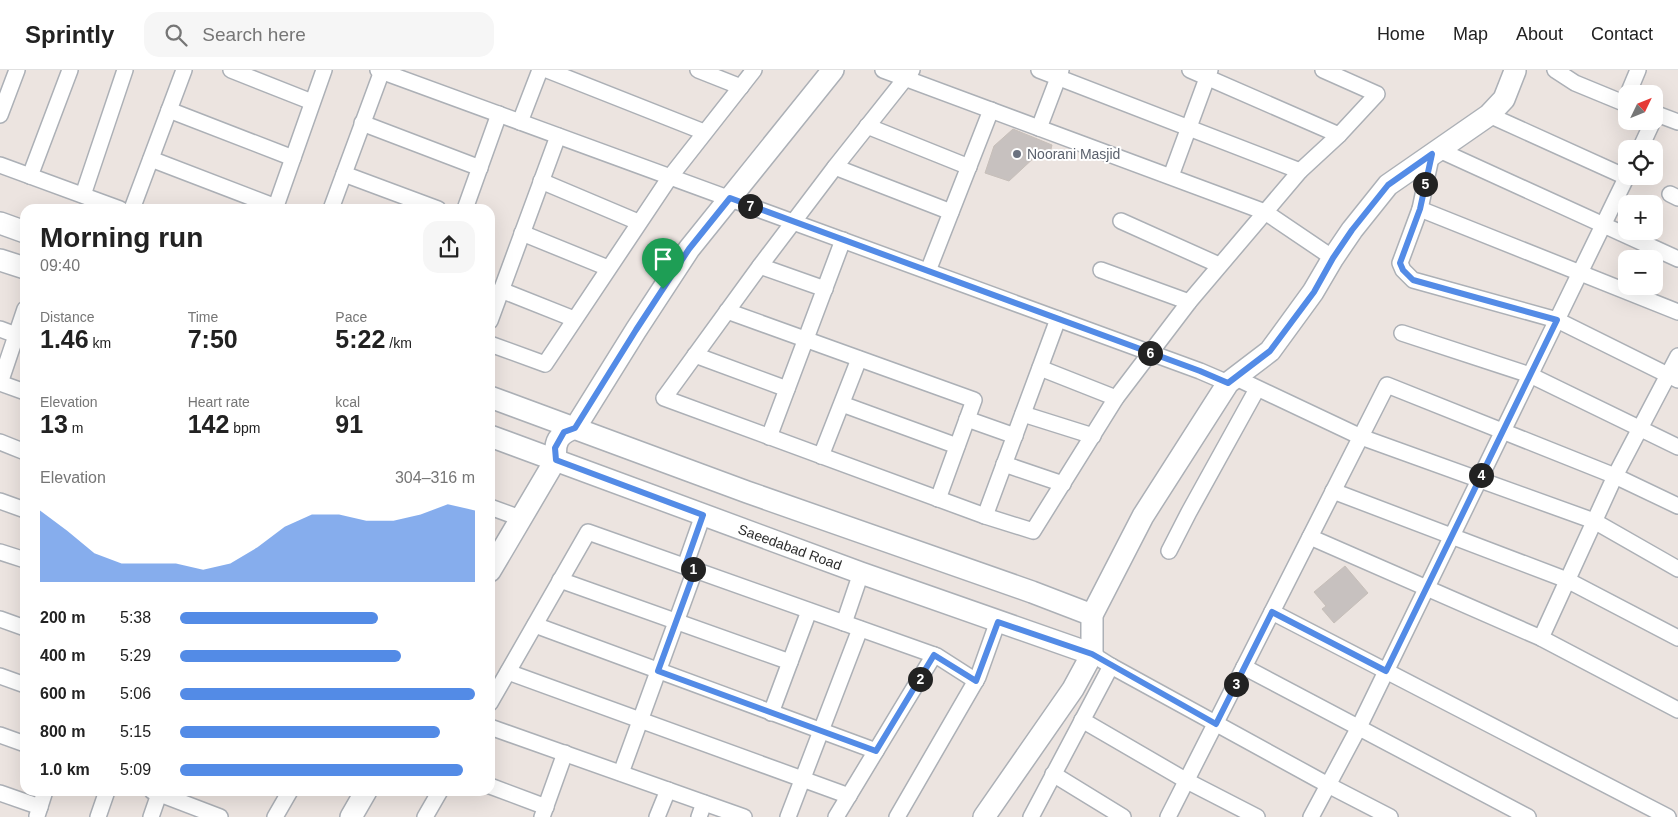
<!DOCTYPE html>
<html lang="en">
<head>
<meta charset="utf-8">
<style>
	body { margin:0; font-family:Arial,sans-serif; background:#f6f6f6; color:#222; height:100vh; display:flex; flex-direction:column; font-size:19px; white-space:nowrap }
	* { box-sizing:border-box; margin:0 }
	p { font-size:16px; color:#767676 }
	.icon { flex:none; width:28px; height:28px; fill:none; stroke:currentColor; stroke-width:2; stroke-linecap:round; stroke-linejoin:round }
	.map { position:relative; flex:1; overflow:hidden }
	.details { position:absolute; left:20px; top:134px; width:475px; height:592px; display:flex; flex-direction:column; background:#fff; border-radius:15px; box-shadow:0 5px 20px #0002 }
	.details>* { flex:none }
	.needle { width:32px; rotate:47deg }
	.fabs { position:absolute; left:1618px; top:15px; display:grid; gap:10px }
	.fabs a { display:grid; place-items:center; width:45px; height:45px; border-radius:10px; background:#fff; box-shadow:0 5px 20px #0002; font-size:25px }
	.pin { position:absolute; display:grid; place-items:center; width:42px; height:42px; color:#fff; margin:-51px -21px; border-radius:50% 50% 50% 0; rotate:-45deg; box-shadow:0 0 5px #0007 }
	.pin .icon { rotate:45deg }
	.km { position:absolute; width:25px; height:25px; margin:-12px; border-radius:50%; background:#222; color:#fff; font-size:14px; line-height:25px; text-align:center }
	.round { display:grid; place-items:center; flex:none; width:52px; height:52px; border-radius:15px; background:#f6f6f6 }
	.overview { display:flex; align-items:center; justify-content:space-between; height:85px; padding:0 20px }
	h1 { font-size:28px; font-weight:800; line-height:38px }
	.figures { display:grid; grid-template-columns:repeat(3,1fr); gap:8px; height:85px; padding:5px 20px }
	.figures div { display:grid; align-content:center }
	.figures b { font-size:25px; font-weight:800 }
	.figures small { font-size:14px; font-weight:400 }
	.figures p { font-size:14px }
	.chart { height:140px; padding:10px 20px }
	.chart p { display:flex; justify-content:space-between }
	.chart svg { width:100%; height:90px; margin-top:5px; fill:#538be6; opacity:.7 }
	ul { padding:0 20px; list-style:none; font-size:16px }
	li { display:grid; grid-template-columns:80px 60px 1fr; align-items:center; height:38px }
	li i { height:12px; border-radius:6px; background:#538be6 }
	header { display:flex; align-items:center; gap:30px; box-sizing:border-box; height:70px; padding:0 25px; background:#fff; border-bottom:1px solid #e0e0e0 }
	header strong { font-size:24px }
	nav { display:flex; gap:28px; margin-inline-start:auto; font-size:18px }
	.search { width:350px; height:45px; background:#f6f6f6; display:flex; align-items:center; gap:12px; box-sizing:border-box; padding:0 18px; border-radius:15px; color:#767676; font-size:19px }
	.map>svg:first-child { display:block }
	.building { fill:#c7c1bf; stroke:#c7bfb9 }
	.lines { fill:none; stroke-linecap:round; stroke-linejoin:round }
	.street-casing { stroke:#acb0b6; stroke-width:18 }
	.secondary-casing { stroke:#acb0b6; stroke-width:24 }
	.street { stroke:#fff; stroke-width:15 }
	.secondary { stroke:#fff; stroke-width:21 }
	.route-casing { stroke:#fff; stroke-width:10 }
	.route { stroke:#538be6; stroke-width:6 }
	.worship-dot { fill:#6b7280; stroke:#fff; stroke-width:2 }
	.labels { text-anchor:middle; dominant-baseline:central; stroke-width:4; stroke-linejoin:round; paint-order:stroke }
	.worship-label { font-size:14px; fill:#5b616d; stroke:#fff; text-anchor:start }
	.street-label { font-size:14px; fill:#2c2c2c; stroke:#fff }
</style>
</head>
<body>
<header>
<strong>Sprintly</strong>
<div class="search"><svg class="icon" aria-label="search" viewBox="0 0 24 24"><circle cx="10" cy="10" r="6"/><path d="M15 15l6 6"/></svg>Search here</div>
<nav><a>Home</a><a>Map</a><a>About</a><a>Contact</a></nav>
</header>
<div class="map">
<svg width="1678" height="747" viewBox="0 0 1678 747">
	<rect width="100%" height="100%" fill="#ece4e0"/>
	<g class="building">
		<path d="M1013,59L1052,75L1050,83L1037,85L1009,111L985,103L994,76Z"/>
		<path d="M1345,496L1368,523L1334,553L1322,539L1326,536L1314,522Z"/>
	</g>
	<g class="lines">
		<g class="street-casing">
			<g id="street">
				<path d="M231,0L312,32"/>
				<path d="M378,0L1200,301L1228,313"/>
				<path d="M547,0L704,62"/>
				<path d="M698,0L741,17"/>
				<path d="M883,0L1265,142L1333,188"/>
				<path d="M912,0L835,97L760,196L664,328L985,446L1033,461L1116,328L1189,232L1300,101L1339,65L1377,24L1323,0"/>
				<path d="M1039,0L1300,101"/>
				<path d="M1190,0L1339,65"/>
				<path d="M1555,0L1575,13L1626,34"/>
				<path d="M1628,24L1638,0"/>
				<path d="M169,40L293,88"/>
				<path d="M1654,43L1678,52"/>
				<path d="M0,45L17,0"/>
				<path d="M1489,45L1626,107"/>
				<path d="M520,52L540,0"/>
				<path d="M362,53L480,98"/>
				<path d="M867,56L969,97"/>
				<path d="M1039,58L1061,0"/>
				<path d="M1437,79L1678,189"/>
				<path d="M1640,79L1653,51"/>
				<path d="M1432,83L1420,139L1400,193L1403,200L1413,210L1557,250L1678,310"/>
				<path d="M151,89L276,137"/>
				<path d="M0,95L120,139"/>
				<path d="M835,97L951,142"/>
				<path d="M344,104L438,139"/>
				<path d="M30,106L70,0"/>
				<path d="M1171,106L1210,0"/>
				<path d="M541,111L638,152"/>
				<path d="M1670,124L1678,128"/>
				<path d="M83,125L125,0"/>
				<path d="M132,139L184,0"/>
				<path d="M275,139L324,0"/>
				<path d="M331,139L382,1"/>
				<path d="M465,139L499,44"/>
				<path d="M1420,139L1678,242"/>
				<path d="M1121,151L1219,195"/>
				<path d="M522,163L608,198"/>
				<path d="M760,196L825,219"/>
				<path d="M1101,200L1189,232"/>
				<path d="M928,201L991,40"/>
				<path d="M501,220L574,249"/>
				<path d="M727,241L974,330L938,429"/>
				<path d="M490,251L558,66"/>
				<path d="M0,259L24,268"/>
				<path d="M1402,263L1530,305L1678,377"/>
				<path d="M490,274L545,294L670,107L754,0"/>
				<path d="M695,285L787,319"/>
				<path d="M1040,298L1116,328"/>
				<path d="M1234,307L1361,367L1594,451L1678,499"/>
				<path d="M0,313L25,239"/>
				<path d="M0,313L25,322"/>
				<path d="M842,334L957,376"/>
				<path d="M1023,344L1093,366"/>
				<path d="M967,349L1015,366"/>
				<path d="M769,367L843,170"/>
				<path d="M0,372L25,382"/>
				<path d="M821,386L859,289"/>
				<path d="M1004,394L1063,414"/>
				<path d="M1333,421L1567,510L1678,568"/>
				<path d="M0,431L25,440"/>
				<path d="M490,437L520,448"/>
				<path d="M985,446L1058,249"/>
				<path d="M1310,467L1541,568L1678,640"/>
				<path d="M1169,481L1189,442L1257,319"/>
				<path d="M0,482L25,490"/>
				<path d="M685,496L703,445"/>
				<path d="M560,510L790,592"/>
				<path d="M1272,542L1668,747"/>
				<path d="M0,549L25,558"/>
				<path d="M844,553L861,503"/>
				<path d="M535,555L876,681"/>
				<path d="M1541,568L1615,406L1678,286"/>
				<path d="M1092,584L1111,596L1328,715L1390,747"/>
				<path d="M1244,597L1528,747"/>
				<path d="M508,602L849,726"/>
				<path d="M0,606L25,615"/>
				<path d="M490,633L588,462L937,586L976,611"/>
				<path d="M771,643L809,541"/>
				<path d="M1082,650L1187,711L1257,747"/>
				<path d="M490,657L744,747"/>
				<path d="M0,665L25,674"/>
				<path d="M621,703L695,500"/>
				<path d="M1053,704L1123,747"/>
				<path d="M490,716L546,737"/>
				<path d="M152,721L220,747"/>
				<path d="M0,723L40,737"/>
				<path d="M37,746L45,721"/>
				<path d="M98,747L107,721"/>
				<path d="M151,747L159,724"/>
				<path d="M275,747L290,721"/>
				<path d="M425,747L440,721"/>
				<path d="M542,747L565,683"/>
				<path d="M657,747L668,720"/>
				<path d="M699,747L704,733"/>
				<path d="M788,747L860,559"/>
				<path d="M836,747L934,585"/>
				<path d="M897,747L978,607L998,551"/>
				<path d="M1031,747L1111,596"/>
				<path d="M1168,747L1387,315L1615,406L1678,436"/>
				<path d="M1311,747L1358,659L1627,106"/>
			</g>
		</g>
		<g class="secondary-casing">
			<g id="secondary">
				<path d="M0,153L25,162"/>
				<path d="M0,190L25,198"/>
				<path d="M490,327L747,422L1032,522L1092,545"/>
				<path d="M490,366L861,503L1092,584"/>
				<path d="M490,501L556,389C554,372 558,364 575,358L636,260L689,179L833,0"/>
				<path d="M351,747L366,721"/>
				<path d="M984,747L1073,619L1092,584V545L1143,446L1228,313L1270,281L1313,222L1333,188L1352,160L1388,115L1489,45L1504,29L1515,1"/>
			</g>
		</g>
		<use href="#street" class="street"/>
		<use href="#secondary" class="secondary"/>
	</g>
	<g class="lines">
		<g class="route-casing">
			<path id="route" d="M1432,84L1420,139L1400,193L1403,200L1413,210L1557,250L1386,601L1272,542L1216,654L1092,584L998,552L976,611L934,585L876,681L658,601L695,500L685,496L703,445L556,390L555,378L564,362L575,358L636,260L689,179L730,128L1200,301L1228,313L1270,281L1314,222L1333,188L1352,160L1388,115Z"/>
		</g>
		<use href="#route" class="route"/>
	</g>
	<circle class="worship-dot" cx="1017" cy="84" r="5"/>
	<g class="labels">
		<g class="worship-label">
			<text x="1027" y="84">Noorani Masjid</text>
		</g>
		<g class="street-label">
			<text transform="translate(790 477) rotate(20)">Saeedabad Road</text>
		</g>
	</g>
</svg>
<div class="fabs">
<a><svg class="needle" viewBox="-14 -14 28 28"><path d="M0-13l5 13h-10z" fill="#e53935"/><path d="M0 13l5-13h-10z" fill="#767676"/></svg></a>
<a><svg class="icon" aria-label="locate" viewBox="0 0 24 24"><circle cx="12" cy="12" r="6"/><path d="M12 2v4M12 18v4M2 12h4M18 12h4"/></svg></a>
<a>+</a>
<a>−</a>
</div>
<div class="pin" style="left:663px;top:219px;background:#1e9e55"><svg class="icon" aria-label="arrive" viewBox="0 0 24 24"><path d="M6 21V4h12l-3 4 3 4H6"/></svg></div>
<b class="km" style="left:693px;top:499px">1</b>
<b class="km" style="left:920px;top:609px">2</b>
<b class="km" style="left:1236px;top:614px">3</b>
<b class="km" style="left:1481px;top:405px">4</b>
<b class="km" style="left:1425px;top:114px">5</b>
<b class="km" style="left:1150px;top:283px">6</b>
<b class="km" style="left:750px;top:136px">7</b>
<section class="details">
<div class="overview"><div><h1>Morning run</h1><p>09:40</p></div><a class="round"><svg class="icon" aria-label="share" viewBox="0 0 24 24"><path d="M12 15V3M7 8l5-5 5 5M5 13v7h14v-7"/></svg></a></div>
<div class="figures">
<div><p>Distance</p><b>1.46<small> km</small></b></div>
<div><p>Time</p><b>7:50</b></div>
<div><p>Pace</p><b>5:22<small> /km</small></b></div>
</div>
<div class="figures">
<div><p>Elevation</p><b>13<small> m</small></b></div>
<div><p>Heart rate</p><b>142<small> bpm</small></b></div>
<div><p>kcal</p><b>91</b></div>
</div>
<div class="chart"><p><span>Elevation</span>304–316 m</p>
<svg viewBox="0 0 160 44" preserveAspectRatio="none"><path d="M0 44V9L10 19L20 30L30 35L40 35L50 35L60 38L70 35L80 27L90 17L100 11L110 11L120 14L130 14L140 11L150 6L160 9V44z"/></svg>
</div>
<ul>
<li><b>200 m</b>5:38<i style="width:67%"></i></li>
<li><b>400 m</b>5:29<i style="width:75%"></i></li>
<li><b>600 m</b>5:06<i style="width:100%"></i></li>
<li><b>800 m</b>5:15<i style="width:88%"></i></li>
<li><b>1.0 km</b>5:09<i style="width:96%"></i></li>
</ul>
</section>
</div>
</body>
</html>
